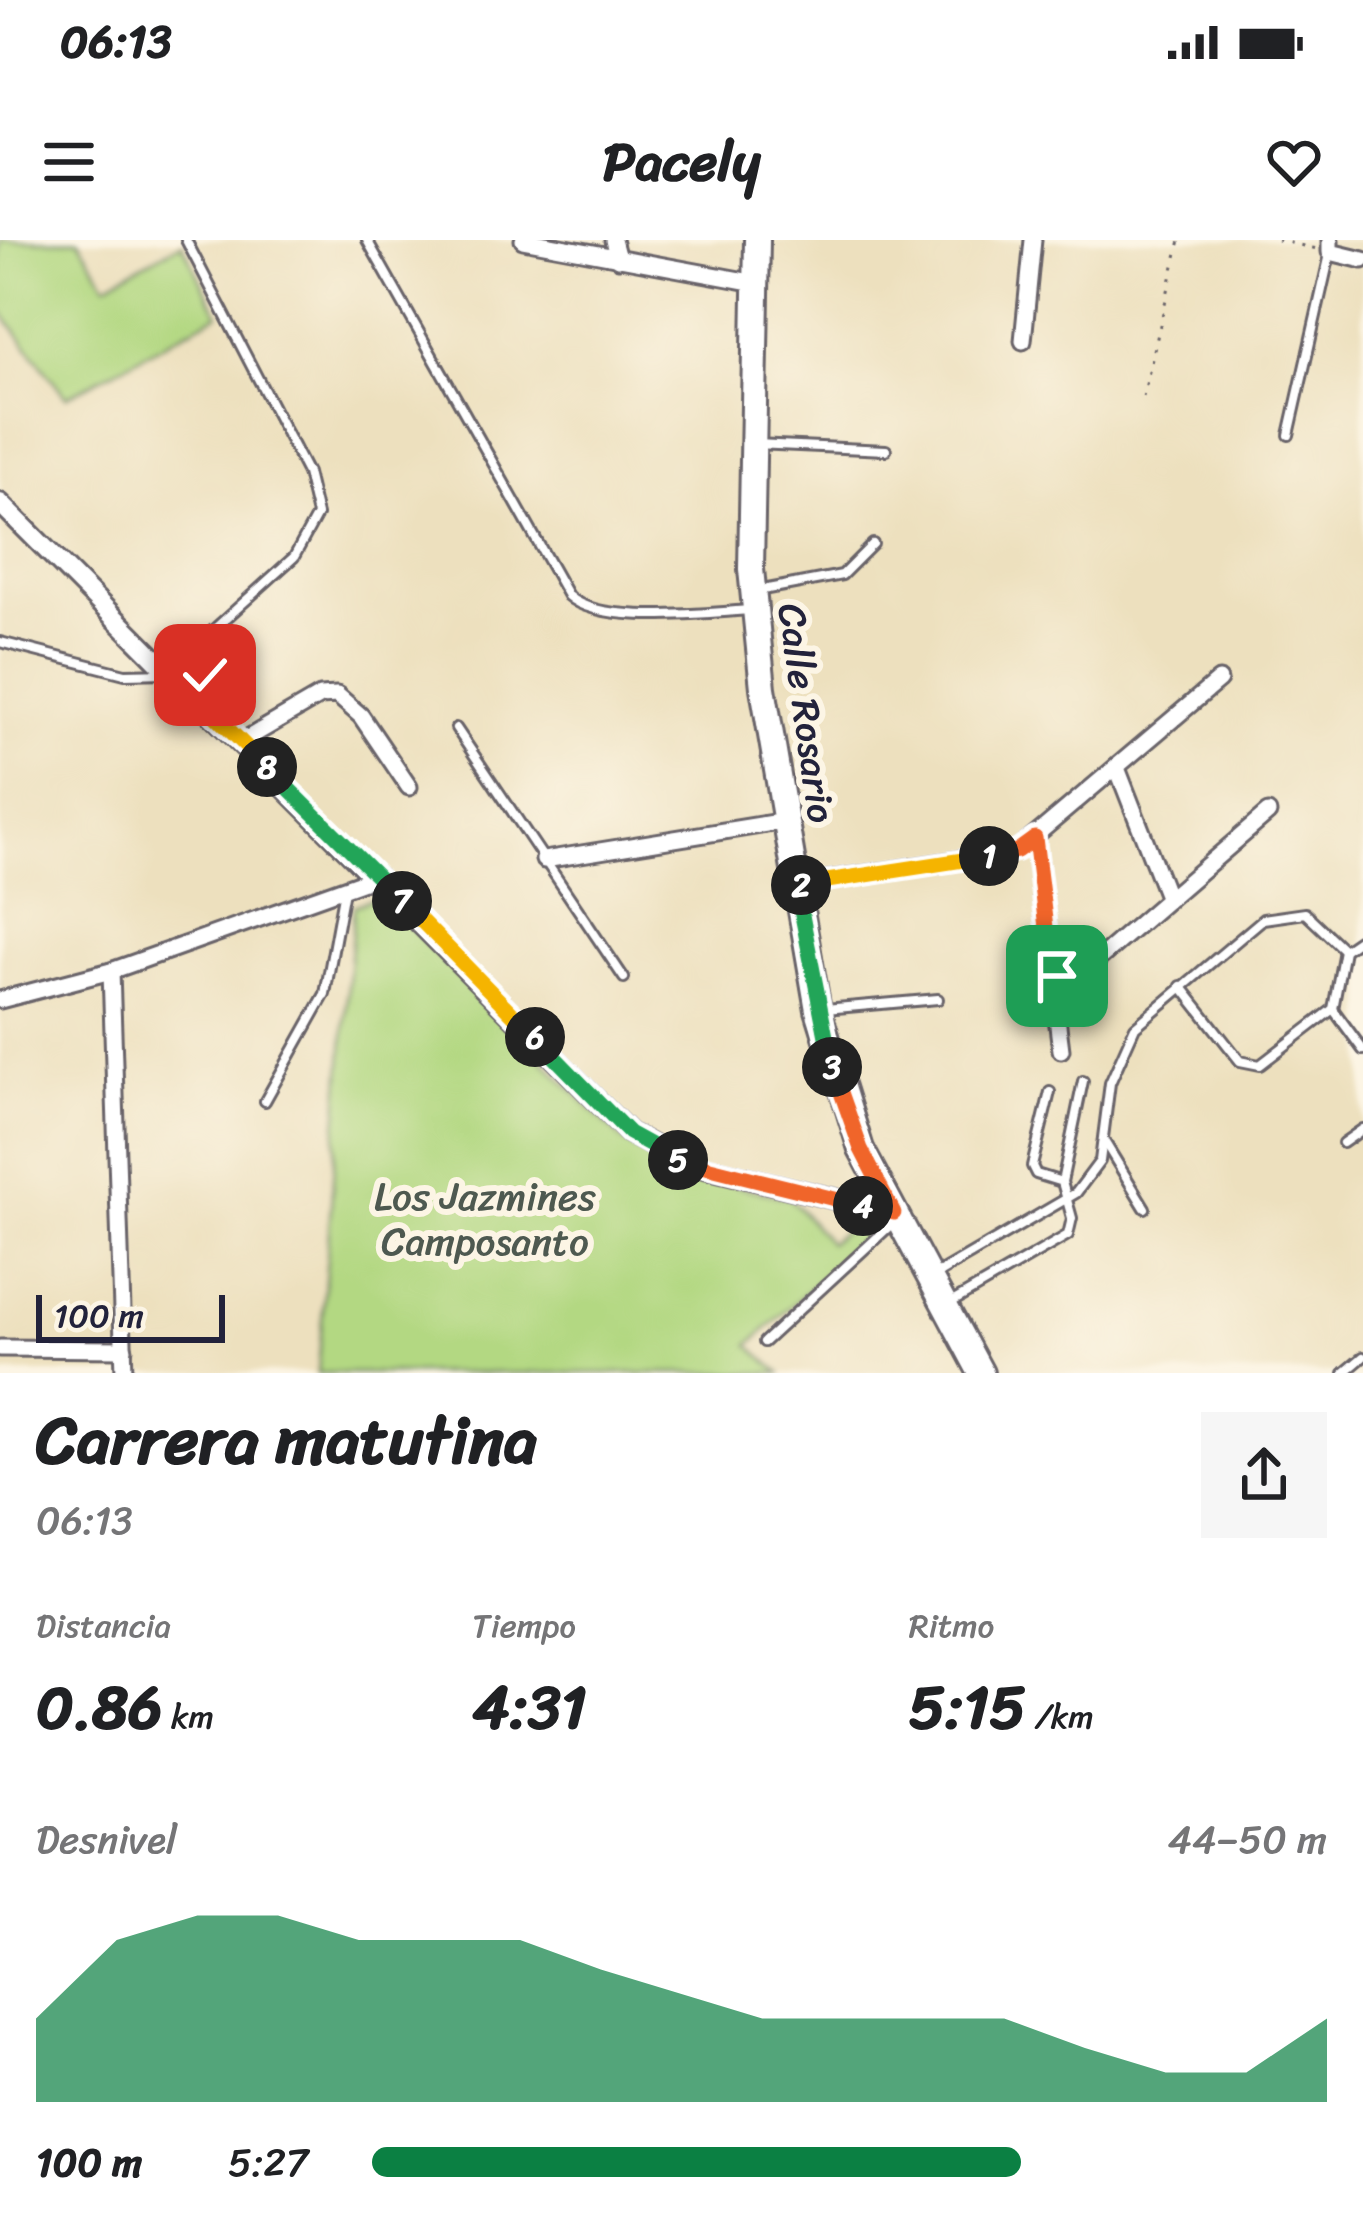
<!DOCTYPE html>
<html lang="es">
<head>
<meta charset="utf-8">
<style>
	body { margin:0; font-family:Sriracha,sans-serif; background:#f6f6f6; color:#202124; height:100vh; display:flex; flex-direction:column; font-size:45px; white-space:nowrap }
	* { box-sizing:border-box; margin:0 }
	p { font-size:39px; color:#757577 }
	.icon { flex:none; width:66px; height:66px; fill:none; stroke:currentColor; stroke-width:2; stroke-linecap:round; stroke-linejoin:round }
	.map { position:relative; height:1133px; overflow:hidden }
	.drawer { display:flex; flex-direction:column; background:#fff; flex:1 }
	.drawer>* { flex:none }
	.scale { position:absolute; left:36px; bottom:30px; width:189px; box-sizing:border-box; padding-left:12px; border:6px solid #22223b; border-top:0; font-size:33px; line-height:42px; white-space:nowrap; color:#22223b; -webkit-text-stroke:9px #fcf5e5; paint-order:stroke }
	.pin { position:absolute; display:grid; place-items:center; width:102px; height:102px; color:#fff; margin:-51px; border-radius:24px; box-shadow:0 6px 18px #0006 }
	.km { position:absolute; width:60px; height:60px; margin:-30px; border-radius:50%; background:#222; color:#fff; font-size:33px; line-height:60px; text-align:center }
	.round { display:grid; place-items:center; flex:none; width:126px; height:126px; border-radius:0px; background:#f6f6f6 }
	.summary { display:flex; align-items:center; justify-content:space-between; height:204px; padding:0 36px }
	h1 { font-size:66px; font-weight:700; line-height:90px }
	.figures { display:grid; grid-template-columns:repeat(3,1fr); gap:18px; height:204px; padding:12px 36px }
	.figures div { display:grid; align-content:center }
	.figures b { font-size:60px; font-weight:700 }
	.figures small { font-size:33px; font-weight:400 }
	.figures p { font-size:33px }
	.chart { height:336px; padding:24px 36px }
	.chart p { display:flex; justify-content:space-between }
	.chart svg { width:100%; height:216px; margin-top:12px; fill:#0b8043; opacity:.7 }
	ul { padding:0 36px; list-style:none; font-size:39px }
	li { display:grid; grid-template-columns:192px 144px 1fr; align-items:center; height:90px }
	li i { height:30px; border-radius:15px; background:#0b8043 }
	.status { display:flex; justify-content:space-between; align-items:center; height:84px; padding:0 60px; background:#fff; direction:ltr }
	.status svg { height:33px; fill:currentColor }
	header { display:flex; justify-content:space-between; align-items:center; height:156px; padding:0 36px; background:#fff; font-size:54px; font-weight:700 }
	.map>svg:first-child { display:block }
	.green { fill:#b3d882; stroke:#6a7d5e; stroke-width:3 }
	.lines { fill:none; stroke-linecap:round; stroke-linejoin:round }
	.service-casing { stroke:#696469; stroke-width:14 }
	.minor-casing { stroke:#696469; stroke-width:21 }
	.tertiary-casing { stroke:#696469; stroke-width:24 }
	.primary-casing { stroke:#696469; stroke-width:30 }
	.path { stroke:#696469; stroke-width:3; stroke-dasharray:3 9; stroke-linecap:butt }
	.service { stroke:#fff; stroke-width:8 }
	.minor { stroke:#fff; stroke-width:15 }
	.tertiary { stroke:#fff; stroke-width:18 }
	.primary { stroke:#fff; stroke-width:24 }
	.split-1-casing { stroke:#fff; stroke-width:24 }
	.split-2-casing { stroke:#fff; stroke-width:24 }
	.split-3-casing { stroke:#fff; stroke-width:24 }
	.split-4-casing { stroke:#fff; stroke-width:24 }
	.split-5-casing { stroke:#fff; stroke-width:24 }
	.split-6-casing { stroke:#fff; stroke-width:24 }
	.split-7-casing { stroke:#fff; stroke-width:24 }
	.split-8-casing { stroke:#fff; stroke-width:24 }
	.split-9-casing { stroke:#fff; stroke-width:24 }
	.split-1 { stroke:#f0652b; stroke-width:15 }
	.split-2 { stroke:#f5b400; stroke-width:15 }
	.split-3 { stroke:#22a559; stroke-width:15 }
	.split-4 { stroke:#f0652b; stroke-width:15 }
	.split-5 { stroke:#f0652b; stroke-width:15 }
	.split-6 { stroke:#22a559; stroke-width:15 }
	.split-7 { stroke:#f5b400; stroke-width:15 }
	.split-8 { stroke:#22a559; stroke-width:15 }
	.split-9 { stroke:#f5b400; stroke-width:15 }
	.labels { text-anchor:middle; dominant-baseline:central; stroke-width:12; stroke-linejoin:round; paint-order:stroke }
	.street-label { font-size:39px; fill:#22223b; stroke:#fcf5e5 }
	.park-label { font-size:39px; fill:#4e5950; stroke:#fcf5e5 }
</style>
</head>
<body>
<div class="status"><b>06:13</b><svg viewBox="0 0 49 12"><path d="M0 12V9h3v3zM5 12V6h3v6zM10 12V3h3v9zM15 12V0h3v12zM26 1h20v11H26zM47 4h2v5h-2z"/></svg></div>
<header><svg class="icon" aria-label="menu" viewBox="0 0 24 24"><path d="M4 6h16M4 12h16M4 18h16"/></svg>Pacely<svg class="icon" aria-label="heart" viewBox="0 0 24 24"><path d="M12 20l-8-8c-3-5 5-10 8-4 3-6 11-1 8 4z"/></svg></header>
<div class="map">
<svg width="1363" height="1133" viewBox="0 0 1363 1133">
	<rect width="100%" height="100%" fill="#fcf5e5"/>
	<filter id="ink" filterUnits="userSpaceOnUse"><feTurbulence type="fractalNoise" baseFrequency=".00833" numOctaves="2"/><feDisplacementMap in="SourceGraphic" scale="24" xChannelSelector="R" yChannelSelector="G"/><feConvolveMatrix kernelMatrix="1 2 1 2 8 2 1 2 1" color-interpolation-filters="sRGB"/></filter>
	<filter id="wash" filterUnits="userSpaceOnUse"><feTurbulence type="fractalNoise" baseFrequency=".004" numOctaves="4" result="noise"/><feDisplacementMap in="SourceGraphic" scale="48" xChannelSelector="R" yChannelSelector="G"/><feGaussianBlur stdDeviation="2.7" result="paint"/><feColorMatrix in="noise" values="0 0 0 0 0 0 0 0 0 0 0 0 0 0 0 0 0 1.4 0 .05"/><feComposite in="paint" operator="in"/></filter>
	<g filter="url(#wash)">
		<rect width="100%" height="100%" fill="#ede0be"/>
		<g class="green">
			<path d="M0,0H79L106,44L182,3L218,74L66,157L0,70Z"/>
			<path d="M380,656L623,901L675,931L791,959L829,1003L862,977L876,988L749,1105L780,1133H318L354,666Z"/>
		</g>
	</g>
	<g filter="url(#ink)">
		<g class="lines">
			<g class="service-casing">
				<g id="service">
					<path d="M367,0L568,356C600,386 709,372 753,370"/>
					<path d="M1289,195L1330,14"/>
					<path d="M755,204L886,210"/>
					<path d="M757,351L842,335L873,304"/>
					<path d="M0,402L125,434L168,433"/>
					<path d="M171,428L294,317L317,275L307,233L186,0"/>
					<path d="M204,464L210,395"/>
					<path d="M456,488L624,738"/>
					<path d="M1181,746L1240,821L1260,825L1333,769L1344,710"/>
					<path d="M825,769L938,759"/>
					<path d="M1333,769L1363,810"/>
					<path d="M1050,852L1032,926L1036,934L1062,942"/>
					<path d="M265,861L325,754L344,650"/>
					<path d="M1104,901L1145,968"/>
					<path d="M1343,903L1363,889"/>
					<path d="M937,1034L1076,953L1100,921L1110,843L1135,787L1263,679L1305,673L1344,710L1363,697"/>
					<path d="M947,1065L1068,995L1072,978L1062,942L1083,841"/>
					<path d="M764,1102L895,981"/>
					<path d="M1344,1133L1363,1117"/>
				</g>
			</g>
			<g class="minor-casing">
				<g id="minor">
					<path d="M523,0L756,43"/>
					<path d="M613,0L618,19"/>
					<path d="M1330,0V12L1363,20"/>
					<path d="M1023,101L1033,0"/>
					<path d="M241,502L320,456L337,455L361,476L409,547"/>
					<path d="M1117,528L1168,659"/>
					<path d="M1035,599L1061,810"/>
					<path d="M544,620L785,581"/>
					<path d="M796,645L1017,611L1219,440"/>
					<path d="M1051,728L1062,739L1088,728L1268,573"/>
					<path d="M111,731L124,1133"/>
					<path d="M0,760L111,731L378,636"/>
					<path d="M0,1108L124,1109"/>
				</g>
			</g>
			<g class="tertiary-casing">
				<path id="tertiary" d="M0,263L629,893L688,924L894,973"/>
			</g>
			<g class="primary-casing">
				<path id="primary" d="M757,0L751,329L763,448L818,770L861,909L981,1133"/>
			</g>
			<g class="path">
				<path d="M1277,0L1317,9"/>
				<path d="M1143,157L1180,0"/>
			</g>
			<use href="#service" class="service"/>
			<use href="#minor" class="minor"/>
			<use href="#tertiary" class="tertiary"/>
			<use href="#primary" class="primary"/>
		</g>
	</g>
	<g class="lines" filter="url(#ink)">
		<g class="split-1-casing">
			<path id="split-1" d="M989,616L1017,611L1035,598L1051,728L1057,736"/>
		</g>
		<g class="split-2-casing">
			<path id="split-2" d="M801,645L989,616"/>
		</g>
		<g class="split-3-casing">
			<path id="split-3" d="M801,645H796L832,827"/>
		</g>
		<g class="split-4-casing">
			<path id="split-4" d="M832,827L861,909L894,973L863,966"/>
		</g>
		<g class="split-5-casing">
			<path id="split-5" d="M678,920L863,966"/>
		</g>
		<g class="split-6-casing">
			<path id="split-6" d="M535,797L629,893L678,920"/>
		</g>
		<g class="split-7-casing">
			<path id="split-7" d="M402,661L535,797"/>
		</g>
		<g class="split-8-casing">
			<path id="split-8" d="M267,527L402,661"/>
		</g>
		<g class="split-9-casing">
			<path id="split-9" d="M205,435L204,465L267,527"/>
		</g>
		<use href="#split-1" class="split-1"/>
		<use href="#split-2" class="split-2"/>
		<use href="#split-3" class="split-3"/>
		<use href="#split-4" class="split-4"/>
		<use href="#split-5" class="split-5"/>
		<use href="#split-6" class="split-6"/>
		<use href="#split-7" class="split-7"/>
		<use href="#split-8" class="split-8"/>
		<use href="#split-9" class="split-9"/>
	</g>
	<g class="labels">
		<g class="street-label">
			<text transform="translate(807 473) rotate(82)">Calle Rosario</text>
		</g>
		<g class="park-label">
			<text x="485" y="956">Los Jazmines<tspan x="485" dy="45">Camposanto</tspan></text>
		</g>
	</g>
</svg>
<div class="scale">100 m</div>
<div class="pin" style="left:1057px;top:736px;background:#1e9e55"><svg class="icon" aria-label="arrive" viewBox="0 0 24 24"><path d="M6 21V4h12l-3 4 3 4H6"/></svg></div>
<div class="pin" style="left:205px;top:435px;background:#d93025"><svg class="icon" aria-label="check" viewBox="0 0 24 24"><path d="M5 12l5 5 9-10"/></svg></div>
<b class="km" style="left:989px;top:616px">1</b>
<b class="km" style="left:801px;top:645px">2</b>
<b class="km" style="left:832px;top:827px">3</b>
<b class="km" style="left:863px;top:966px">4</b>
<b class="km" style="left:678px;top:920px">5</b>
<b class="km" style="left:535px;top:797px">6</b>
<b class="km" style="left:402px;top:661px">7</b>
<b class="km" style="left:267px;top:527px">8</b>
</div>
<section class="drawer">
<div class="summary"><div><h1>Carrera matutina</h1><p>06:13</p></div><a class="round"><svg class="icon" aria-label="share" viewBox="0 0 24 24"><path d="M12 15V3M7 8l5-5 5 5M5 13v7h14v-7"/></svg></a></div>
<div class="figures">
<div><p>Distancia</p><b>0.86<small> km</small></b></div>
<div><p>Tiempo</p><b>4:31</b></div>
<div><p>Ritmo</p><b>5:15<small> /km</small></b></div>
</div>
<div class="chart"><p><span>Desnivel</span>44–50 m</p>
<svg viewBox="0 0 160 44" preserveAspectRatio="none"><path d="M0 44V27L10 11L20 6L30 6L40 11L50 11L60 11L70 17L80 22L90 27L100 27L110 27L120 27L130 33L140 38L150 38L160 27V44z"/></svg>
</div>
<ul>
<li><b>100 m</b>5:27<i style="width:68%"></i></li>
</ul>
</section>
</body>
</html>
